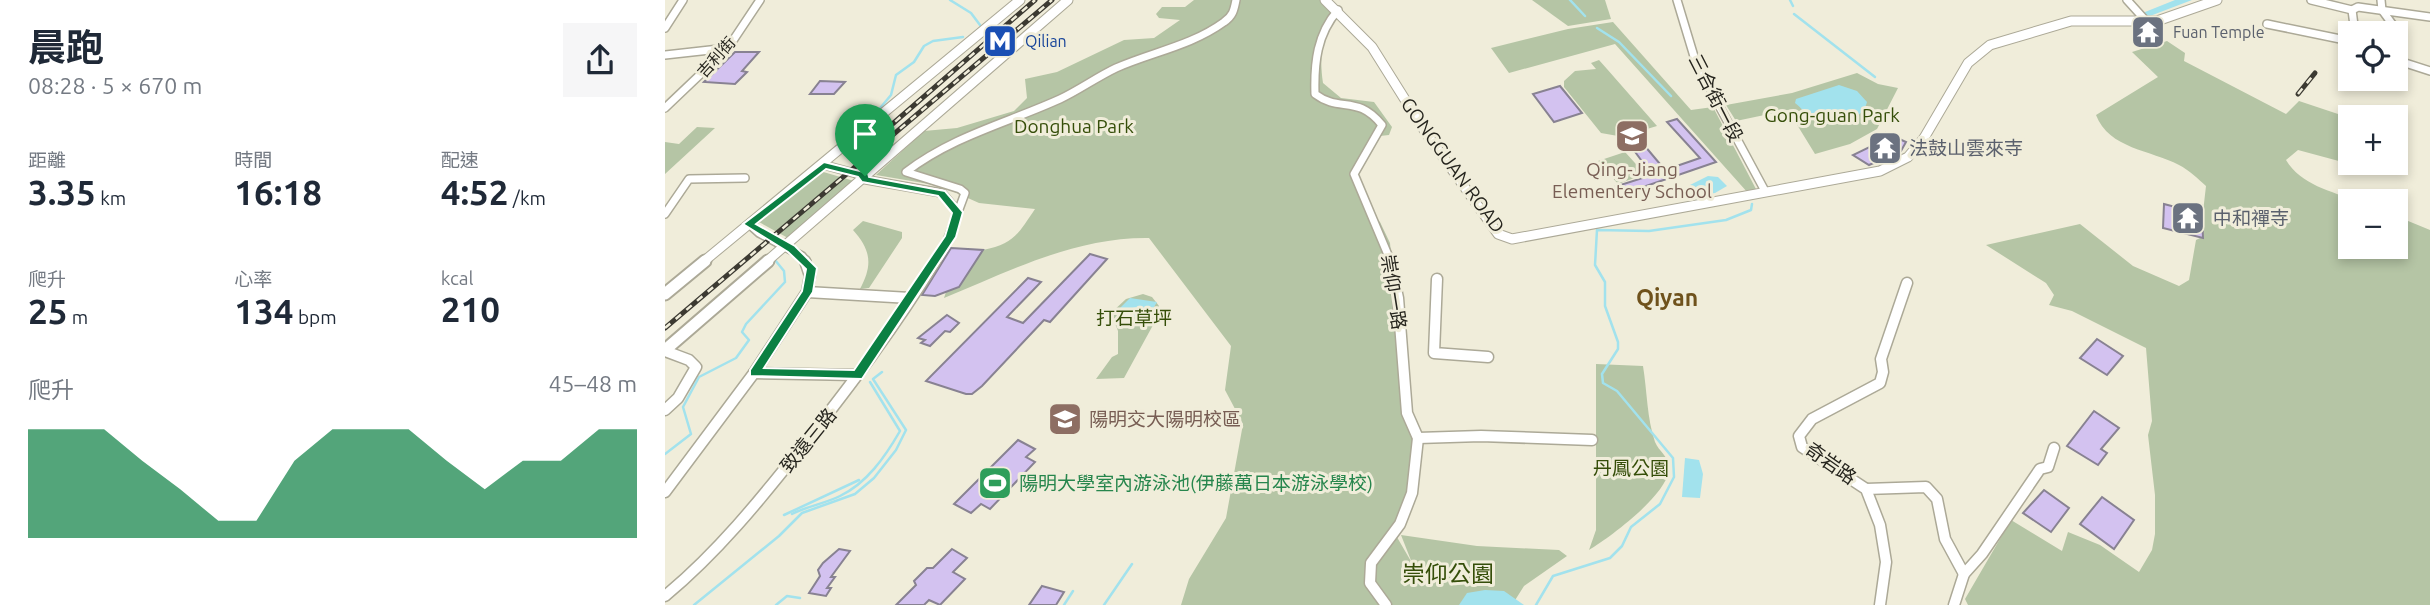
<!DOCTYPE html>
<html lang="zh-TW">
<head>
<meta charset="utf-8">
<style>
	body { margin:0; font-family:Ubuntu,"Noto Sans TC",sans-serif; background:#f6f6f7; color:#1f2937; height:100vh; display:flex; flex-direction:column; font-size:26px; white-space:nowrap }
	* { box-sizing:border-box; margin:0 }
	p { font-size:23px; color:#747a83 }
	.icon { flex:none; width:38px; height:38px; fill:none; stroke:currentColor; stroke-width:2; stroke-linecap:round; stroke-linejoin:round }
	.map { position:relative; flex:1; overflow:hidden }
	.sheet { display:flex; flex-direction:column; background:#fff; width:665px }
	.sheet>* { flex:none }
	.tools { position:absolute; left:1673px; top:21px; display:grid; gap:14px }
	.tools a { display:grid; place-items:center; width:70px; height:70px; border-radius:0px; background:#fff; box-shadow:0 4px 10px #0003; font-size:35px }
	.pin { position:absolute; display:grid; place-items:center; width:60px; height:60px; color:#fff; margin:-72px -30px; border-radius:50% 50% 50% 0; rotate:-45deg; box-shadow:0 0 7px #0007 }
	.pin .icon { rotate:45deg }
	.round { display:grid; place-items:center; flex:none; width:74px; height:74px; border-radius:0px; background:#f6f6f7 }
	.summary { display:flex; align-items:center; justify-content:space-between; height:119px; padding:0 28px }
	h1 { font-size:38px; font-weight:700; line-height:52px }
	.stats { display:grid; grid-template-columns:repeat(3,1fr); gap:10px; height:119px; padding:7px 28px }
	.stats div { display:grid; align-content:center }
	.stats b { font-size:35px; font-weight:700 }
	.stats small { font-size:19px; font-weight:400 }
	.stats p { font-size:19px }
	.chart { height:196px; padding:14px 28px }
	.chart p { display:flex; justify-content:space-between }
	.chart svg { width:100%; height:126px; margin-top:7px; fill:#0b8043; opacity:.7 }
	main { display:flex; flex:1; min-height:0 }
	.map>svg:first-child { display:block }
	.green { fill:#b5c5a5 }
	.water { fill:#a2e2ed }
	.lines { fill:none; stroke-linecap:round; stroke-linejoin:round }
	.stream { stroke:#a2e2ed; stroke-width:2.5 }
	.river { fill:#a2e2ed; fill-rule:evenodd }
	.building { fill:#d3c2f0; stroke:#888292; stroke-width:2 }
	.minor-far1-casing { stroke:#aca997; stroke-width:10 }
	.minor-casing { stroke:#aca997; stroke-width:13 }
	.tertiary-far1-casing { stroke:#aca997; stroke-width:11 }
	.tertiary-casing { stroke:#aca997; stroke-width:15 }
	.minor-far1 { stroke:#fff; stroke-width:7 }
	.minor { stroke:#fff; stroke-width:10 }
	.tertiary-far1 { stroke:#fff; stroke-width:9 }
	.tertiary { stroke:#fff; stroke-width:11 }
	.rail-casing { stroke:#3c3a32; stroke-width:5 }
	.rail { stroke:#f0edda; stroke-width:2.5; stroke-dasharray:7; stroke-linecap:butt }
	.route { fill:#0b8043; stroke:#fff; stroke-width:2; fill-rule:evenodd }
	.labels { text-anchor:middle; dominant-baseline:central; stroke-width:6; stroke-linejoin:round; paint-order:stroke }
	.far-worship-label { font-size:16px; fill:#5b616d; stroke:#f0edda; text-anchor:start }
	.far-transit-label { font-size:16px; fill:#164399; stroke:#f0edda; text-anchor:start }
	.far-street-label { font-size:16px; fill:#26251e; stroke:#f0edda }
	.street-label { font-size:19px; fill:#26251e; stroke:#f0edda }
	.park-label { font-size:19px; fill:#354e09; stroke:#f0edda }
	.worship-label { font-size:19px; fill:#5b616d; stroke:#f0edda; text-anchor:start }
	.education-label { font-size:19px; fill:#785e54; stroke:#f0edda }
	.leisure-label { font-size:19px; fill:#27864d; stroke:#f0edda; text-anchor:start }
	.quarter-label { font-size:23px; font-weight:bold; fill:#6f521c; stroke:#f0edda }
	.near-park-label { font-size:23px; fill:#354e09; stroke:#f0edda }
</style>
</head>
<body>
<main>
<section class="sheet">
<div class="summary"><div><h1>晨跑</h1><p>08:28 · 5 × 670 m</p></div><a class="round"><svg class="icon" aria-label="share" viewBox="0 0 24 24"><path d="M12 15V3M7 8l5-5 5 5M5 13v7h14v-7"/></svg></a></div>
<div class="stats">
<div><p>距離</p><b>3.35<small> km</small></b></div>
<div><p>時間</p><b>16:18</b></div>
<div><p>配速</p><b>4:52<small> /km</small></b></div>
</div>
<div class="stats">
<div><p>爬升</p><b>25<small> m</small></b></div>
<div><p>心率</p><b>134<small> bpm</small></b></div>
<div><p>kcal</p><b>210</b></div>
</div>
<div class="chart"><p><span>爬升</span>45–48 m</p>
<svg viewBox="0 0 160 44" preserveAspectRatio="none"><path d="M0 44V6L10 6L20 6L30 17L40 27L50 38L60 38L70 17L80 6L90 6L100 6L110 17L120 27L130 17L140 17L150 6L160 6V44z"/></svg>
</div>
</section>
<div class="map">
<svg width="1765" height="605" viewBox="0 0 1765 605">
	<rect width="100%" height="100%" fill="#f0edda"/>
	<g class="green">
		<path d="M529,0H656L668,9C657,33 654,57 658,83L676,98L709,102L727,127L724,135L715,136L692,172L709,217L715,222L725,243L741,420L753,438L744,489L729,532L747,563L736,535L812,546L894,550L902,556L859,586L847,605H516L524,579L561,518L578,424L560,390L566,346L484,238C410,237 345,271 279,298L281,292L294,287L318,250C349,244 353,234 370,209L314,203L276,186L211,175L259,131L292,128L349,111L362,98L360,79L392,72L459,40L489,38L515,20L494,18L491,14L497,7H520Z"/>
		<path d="M867,0H940L946,19L903,26Z"/>
		<path d="M948,22L1026,110L1048,107L1092,191L1083,193L950,44L844,73L826,48L903,29Z"/>
		<path d="M1502,41L1520,53L1519,61L1621,114L1634,101L1685,118V163H1701L1696,167L1633,150L1621,160C1636,185 1666,191 1692,201H1685V247H1731V216L1765,230V605H1303L1300,599L1346,520L1397,551L1403,532L1435,545L1474,572L1487,550L1490,534V495L1483,435L1487,421L1481,348L1407,311L1384,305L1389,295L1381,283L1321,245L1415,224L1468,266L1514,286L1524,280L1531,240L1535,238L1541,186C1533,179 1524,170 1514,165C1486,150 1444,149 1431,115L1493,77L1467,52Z"/>
		<path d="M934,60L942,69L992,126L982,129L978,123L971,134L953,136L936,133L899,87V81L910,71L931,69L926,63Z"/>
		<path d="M1192,73L1213,84L1233,88L1212,129L1185,144L1150,154L1123,110L1071,121L1061,105L1127,93Z"/>
		<path d="M32,127L50,128L0,174V142L14,144Z"/>
		<path d="M960,152L980,174L953,184L933,161Z"/>
		<path d="M155,171L189,181L123,238L94,222Z"/>
		<path d="M198,221L237,232V238L204,288L195,289C208,265 206,250 188,230Z"/>
		<path d="M478,294L487,297L494,306L493,316L459,378L431,379L447,357L453,354V331L446,313L461,299Z"/>
		<path d="M931,364L978,366C982,390 982,419 990,442C994,452 1006,458 1004,470C1001,496 944,538 924,550L931,530Z"/>
	</g>
	<g class="water">
		<path d="M1174,85L1192,91L1202,102C1197,123 1163,130 1146,118C1140,114 1136,107 1130,103L1131,99Z"/>
		<path d="M1043,176L1053,177L1062,186L1050,193L1026,197L1021,193L1025,185Z"/>
		<path d="M465,298L492,302L482,319L449,314Z"/>
		<path d="M1020,458L1034,460L1038,474L1035,498L1017,497Z"/>
		<path d="M820,590L839,591L859,605H794L802,593Z"/>
	</g>
	<g class="lines">
		<g class="stream">
			<path d="M285,0L306,13L315,25"/>
			<path d="M905,0L920,16"/>
			<path d="M1125,0L1128,6"/>
			<path d="M1129,14L1210,77"/>
			<path d="M932,28L954,42L1006,96"/>
			<path d="M211,113L226,95L231,75L249,62L259,46L268,41L298,37"/>
			<path d="M0,454L26,434L18,407L34,377L71,358L84,340L77,332L81,324L120,282L119,271L110,260"/>
			<path d="M127,514C142,506 159,504 175,496C202,483 220,457 235,431L205,382"/>
			<path d="M119,515L194,480"/>
			<path d="M29,605L114,536L137,513L190,494L209,478L231,450L241,430L208,379L217,372"/>
			<path d="M111,605L122,596L135,598"/>
			<path d="M399,605L408,591"/>
			<path d="M439,605L467,564"/>
			<path d="M871,605L888,576L945,558L957,546L966,527L995,504L1009,477L1008,458L952,391L938,383L937,374L953,349V342L940,306V282L930,265L932,230L984,231L1061,220L1086,210L1087,204"/>
		</g>
		<path class="river" d="M1510,0H1527L1485,16H1477L1475,14Z"/>
	</g>
	<g class="building">
		<path d="M70,52H94L77,71L82,72L70,84L39,82Z"/>
		<path d="M155,81L180,82L169,94H145Z"/>
		<path d="M895,86L917,113L889,122L868,94Z"/>
		<path d="M1012,119L1051,162L952,196L946,188L987,175L968,149L979,145L1000,170L1035,158L1002,122Z"/>
		<path d="M1221,133L1241,142L1236,151L1204,165L1188,155L1209,145Z"/>
		<path d="M1499,204L1537,214L1538,238L1498,228Z"/>
		<path d="M286,248L318,250L294,287L270,296L257,295Z"/>
		<path d="M425,254L442,259L385,322L379,320L317,386L307,394H301L261,381L363,278L376,282L342,317L358,323Z"/>
		<path d="M282,315L294,323L285,332L280,331L265,346L256,343L260,340L253,338Z"/>
		<path d="M1432,339L1458,356L1442,375L1415,358Z"/>
		<path d="M1429,411L1454,428L1436,449L1442,453L1433,465L1402,446Z"/>
		<path d="M353,440L370,449L361,457L370,462L325,509L316,504L306,513L289,504Z"/>
		<path d="M1379,490L1404,508L1386,532L1358,513Z"/>
		<path d="M1437,497L1469,520L1449,549L1415,524Z"/>
		<path d="M174,549L185,551L166,577H170L162,588H166L161,596L144,593L155,576L153,570L158,563Z"/>
		<path d="M287,549L302,558L288,572L300,579L275,605L264,600L259,605H231L251,585L249,581L262,568H268Z"/>
		<path d="M377,586L399,592L391,605H364Z"/>
	</g>
	<g class="lines">
		<g class="minor-far1-casing">
			<g id="minor-far1">
				<path d="M1012,0L1031,63L1100,191"/>
				<path d="M1462,0L1482,22"/>
				<path d="M1646,0L1687,10L1693,7L1765,17"/>
				<path d="M1716,0L1717,10L1733,32"/>
				<path d="M673,10C652,34 649,63 650,94C675,113 692,94 717,125L689,174L726,262"/>
				<path d="M1687,10L1690,33"/>
				<path d="M1602,24L1685,41"/>
				<path d="M0,28L18,0"/>
				<path d="M0,55L63,48"/>
				<path d="M1731,60L1765,71"/>
				<path d="M0,108L63,48L95,0"/>
				<path d="M159,165L200,176"/>
				<path d="M197,179L277,193L293,212L282,241L269,262"/>
				<path d="M293,212L300,193L295,189L241,172C288,136 342,123 395,99C414,90 432,77 451,68C487,52 526,46 559,22C568,16 569,10 571,0"/>
				<path d="M0,214L24,179L80,178"/>
				<path d="M84,224L94,233L137,256L142,262"/>
			</g>
		</g>
		<g class="minor-casing">
			<g id="minor">
				<path d="M772,279L769,353L823,357"/>
				<path d="M142,292L245,298"/>
				<path d="M0,351L24,360L31,367L13,398L0,410"/>
				<path d="M89,373L192,375"/>
				<path d="M753,438L816,436L927,440"/>
				<path d="M1201,489L1261,487L1272,499L1280,539L1299,574"/>
				<path d="M0,492L89,373L142,292L145,276L140,261"/>
				<path d="M0,596C52,553 95,500 137,447C184,387 231,326 270,261"/>
				<path d="M721,605L705,583L706,563L735,524L747,493L753,438L742,413L733,298L725,261"/>
				<path d="M1215,605L1221,562L1215,525L1201,489L1137,447L1134,436L1147,419L1215,383L1218,372L1216,359L1242,283"/>
				<path d="M1289,605L1299,574L1317,554L1375,469L1383,467L1389,448"/>
			</g>
		</g>
		<g class="tertiary-far1-casing">
			<g id="tertiary-far1">
				<path d="M660,0L707,47L761,133L833,234L847,239L1215,171L1243,157L1259,138L1303,63L1325,45L1406,21H1492L1552,0"/>
				<path d="M38,262L355,0"/>
				<path d="M101,262L403,0"/>
			</g>
		</g>
		<g class="tertiary-casing">
			<g id="tertiary">
				<path d="M0,294L40,261"/>
				<path d="M0,350L103,261"/>
			</g>
		</g>
		<use href="#minor-far1" class="minor-far1"/>
		<use href="#minor" class="minor"/>
		<use href="#tertiary-far1" class="tertiary-far1"/>
		<use href="#tertiary" class="tertiary"/>
		<g class="rail-casing">
			<g id="rail">
				<path d="M1633,94L1650,73"/>
				<path d="M209,140L370,0"/>
				<path d="M0,328L387,0"/>
			</g>
		</g>
		<use href="#rail" class="rail"/>
	</g>
	<path class="route" d="M159,162L203,173L204,177L280,191L298,212L291,237L197,379L85,376V370L137,291L141,269L123,252L78,224ZM161,169L193,177L197,182L273,196L287,213L280,236L189,370L99,368L148,292L152,268L130,246L91,224Z"/>
	<defs>
		<g id="temple-square" transform="scale(1.75)"><rect x="-9" y="-9" width="18" height="18" rx="4" fill="#6b7280" stroke="#f0edda"/><path d="M0-6L5-2H3V0L6.5 2.5H4V6H1.5V3h-3V6H-4V2.5H-6.5L-3 0V-2H-5Z" fill="#fff"/></g>
		<g id="metro-square" transform="scale(1.75)"><rect x="-9" y="-9" width="18" height="18" rx="4" fill="#1a4fb4" stroke="#f0edda"/><path d="M-5.5 5V-5H-3L0 0L3-5H5.5V5H3V-.5L0 4L-3-.5V5Z" fill="#fff"/></g>
		<g id="school-square" transform="scale(1.75)"><rect x="-9" y="-9" width="18" height="18" rx="4" fill="#8d6e63" stroke="#f0edda"/><path d="M0-5L7-2L0 1L-7-2ZM-4 1L0 2.5L4 1V4Q0 6-4 4Z" fill="#fff"/></g>
		<g id="university-square" transform="scale(1.75)"><rect x="-9" y="-9" width="18" height="18" rx="4" fill="#8d6e63" stroke="#f0edda"/><path d="M0-5L7-2L0 1L-7-2ZM-4 1L0 2.5L4 1V4Q0 6-4 4Z" fill="#fff"/></g>
		<g id="stadium-square" transform="scale(1.75)"><rect x="-9" y="-9" width="18" height="18" rx="4" fill="#2e9e5b" stroke="#f0edda"/><path d="M0-5a6.5 5 0 1 0 0 10a6.5 5 0 1 0 0-10ZM-3.5-1.8h7v3.6h-7Z" fill="#fff"/></g>
	</defs>
	<g fill-rule="evenodd">
		<use href="#temple-square" x="1483" y="32"/>
		<use href="#metro-square" x="335" y="41"/>
		<use href="#school-square" x="967" y="136"/>
		<use href="#temple-square" x="1220" y="148"/>
		<use href="#temple-square" x="1523" y="218"/>
		<use href="#university-square" x="400" y="419"/>
		<use href="#stadium-square" x="330" y="483"/>
	</g>
	<g class="labels">
		<g class="far-worship-label">
			<text x="1508" y="32">Fuan Temple</text>
		</g>
		<g class="far-transit-label">
			<text x="360" y="41">Qilian</text>
		</g>
		<g class="far-street-label">
			<text transform="translate(51 57) rotate(-48)">吉利街</text>
		</g>
		<g class="street-label">
			<text transform="translate(1051 98) rotate(63)">三合街一段</text>
			<text transform="translate(788 165) rotate(54)">GONGGUAN ROAD</text>
			<text transform="translate(729 292) rotate(81)">崇仰一路</text>
			<text transform="translate(143 440) rotate(-51)">致遠三路</text>
			<text transform="translate(1166 463) rotate(35)">奇岩路</text>
		</g>
		<g class="park-label">
			<text x="1167" y="115">Gong-guan Park</text>
			<text x="409" y="126">Donghua Park</text>
			<text x="469" y="318">打石草坪</text>
			<text x="966" y="468">丹鳳公園</text>
		</g>
		<g class="worship-label">
			<text x="1244" y="148">法鼓山雲來寺</text>
			<text x="1548" y="218">中和禪寺</text>
		</g>
		<g class="education-label">
			<text x="967" y="169">Qing-Jiang<tspan x="967" dy="22">Elementery School</tspan></text>
			<text x="424" y="419" text-anchor="start">陽明交大陽明校區</text>
		</g>
		<g class="leisure-label">
			<text x="354" y="483">陽明大學室內游泳池(伊藤萬日本游泳學校)</text>
		</g>
		<g class="quarter-label">
			<text x="1002" y="297">Qiyan</text>
		</g>
		<g class="near-park-label">
			<text x="783" y="573">崇仰公園</text>
		</g>
	</g>
</svg>
<div class="tools">
<a><svg class="icon" aria-label="locate" viewBox="0 0 24 24"><circle cx="12" cy="12" r="6"/><path d="M12 2v4M12 18v4M2 12h4M18 12h4"/></svg></a>
<a>+</a>
<a>−</a>
</div>
<div class="pin" style="left:200px;top:176px;background:#1e9e55"><svg class="icon" aria-label="arrive" viewBox="0 0 24 24"><path d="M6 21V4h12l-3 4 3 4H6"/></svg></div>
</div>
</main>
</body>
</html>
